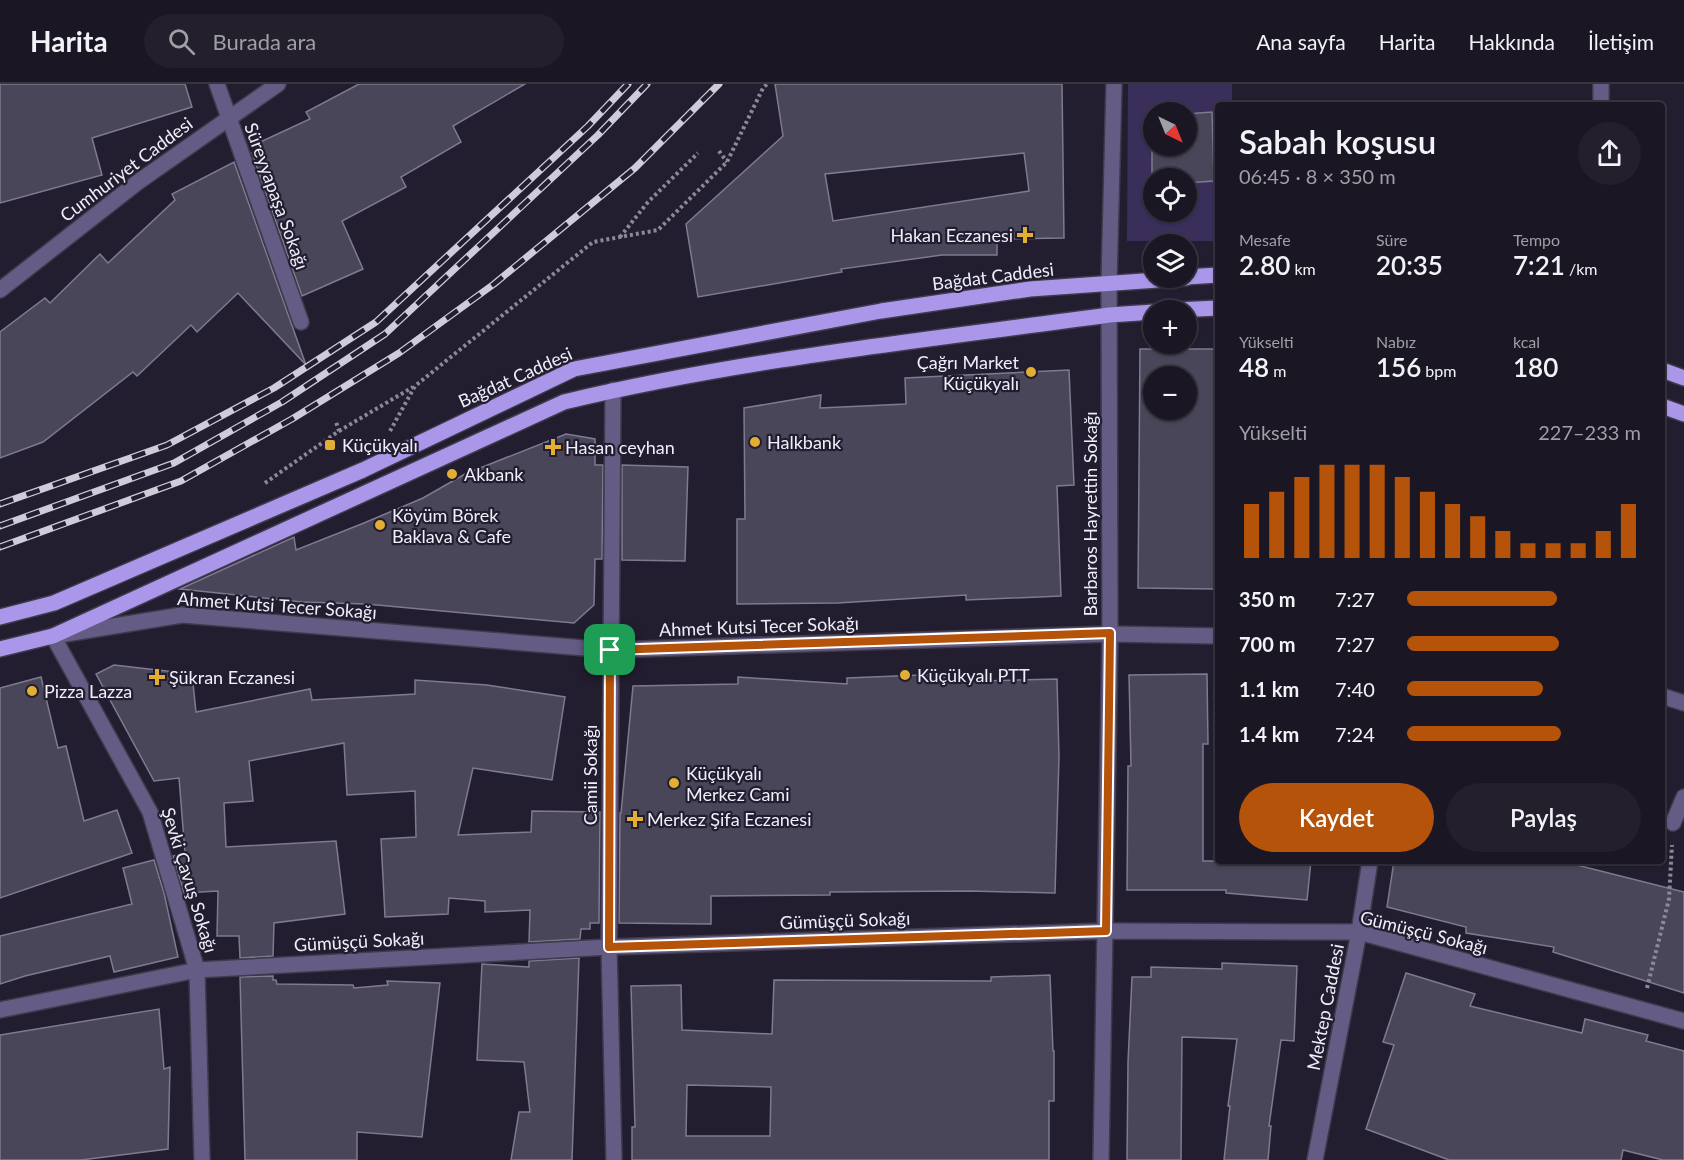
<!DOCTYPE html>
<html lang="tr">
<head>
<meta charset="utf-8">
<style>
	body { margin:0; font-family:Lato,sans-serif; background:#231f2c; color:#f1f3f6; height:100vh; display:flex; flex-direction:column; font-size:22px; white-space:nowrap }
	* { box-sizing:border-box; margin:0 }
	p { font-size:20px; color:#9f9fa6 }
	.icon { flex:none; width:33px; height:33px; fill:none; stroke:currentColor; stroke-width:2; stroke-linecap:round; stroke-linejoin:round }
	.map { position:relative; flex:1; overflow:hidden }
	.sheet { position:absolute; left:1215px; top:18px; width:450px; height:762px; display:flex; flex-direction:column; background:#1a1624; border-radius:6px; box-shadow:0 2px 4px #0004,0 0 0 2px #383541 }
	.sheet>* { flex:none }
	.needle { width:39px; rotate:137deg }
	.controls { position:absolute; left:1143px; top:18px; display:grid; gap:12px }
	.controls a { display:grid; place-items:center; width:54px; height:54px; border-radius:50%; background:#1a1624; box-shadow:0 2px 4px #0004,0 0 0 2px #383541; font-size:30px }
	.pin { position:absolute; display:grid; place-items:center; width:51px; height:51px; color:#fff; margin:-26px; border-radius:12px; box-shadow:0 3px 9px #0006 }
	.round { display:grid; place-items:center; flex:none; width:63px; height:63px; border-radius:32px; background:#231f2c }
	.head { display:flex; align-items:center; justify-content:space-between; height:102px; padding:0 24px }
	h1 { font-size:33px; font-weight:600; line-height:45px }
	.metrics { display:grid; grid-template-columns:repeat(3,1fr); gap:9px; height:102px; padding:6px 24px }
	.metrics div { display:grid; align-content:center }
	.metrics b { font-size:26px; font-weight:600 }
	.metrics small { font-size:16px; font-weight:400 }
	.metrics p { font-size:16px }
	.chart { height:168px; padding:12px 24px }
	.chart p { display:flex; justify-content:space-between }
	.chart svg { width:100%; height:108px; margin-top:6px; stroke:#b45309; stroke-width:6 }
	.cta { display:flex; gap:12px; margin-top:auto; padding:12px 24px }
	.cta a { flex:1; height:69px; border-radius:36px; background:#b45309; color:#fff; font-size:24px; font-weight:600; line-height:69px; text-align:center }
	.cta a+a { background:#231f2c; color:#f1f3f6 }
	ul { padding:0 24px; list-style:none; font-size:20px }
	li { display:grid; grid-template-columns:96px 72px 1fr; align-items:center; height:45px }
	li i { height:15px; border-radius:8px; background:#b45309 }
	header { display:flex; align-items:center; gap:36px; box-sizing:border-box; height:84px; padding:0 30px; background:#1a1624; border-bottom:2px solid #383541 }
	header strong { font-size:28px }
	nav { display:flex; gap:33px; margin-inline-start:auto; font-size:21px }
	.search { width:420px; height:54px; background:#231f2c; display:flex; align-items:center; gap:15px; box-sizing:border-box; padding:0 21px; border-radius:33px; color:#9f9fa6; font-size:22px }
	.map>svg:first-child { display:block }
	.green { fill:#3a2f5b; fill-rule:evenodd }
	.building { fill:#4a465a; stroke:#7e7a90; stroke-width:1.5; fill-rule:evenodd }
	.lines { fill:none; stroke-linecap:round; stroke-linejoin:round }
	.pedestrian-casing { stroke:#3f3b4c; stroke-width:18 }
	.minor-casing { stroke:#3f3b4c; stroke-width:18 }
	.tertiary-casing { stroke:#3f3b4c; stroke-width:18 }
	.primary-casing { stroke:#3f3b4c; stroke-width:18 }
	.path { stroke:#8b8897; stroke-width:4; stroke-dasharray:3 3; stroke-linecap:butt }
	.pedestrian { stroke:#655c85; stroke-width:15 }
	.minor { stroke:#655c85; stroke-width:15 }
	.tertiary { stroke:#655c85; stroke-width:15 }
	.primary { stroke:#aa97ea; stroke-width:15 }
	.rail-casing { stroke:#cfccd9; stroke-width:7 }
	.rail { stroke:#221e30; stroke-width:4.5; stroke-dasharray:14; stroke-linecap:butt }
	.route-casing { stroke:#fff; stroke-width:12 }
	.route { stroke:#b45309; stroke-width:8 }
	.poi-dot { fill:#e2ae34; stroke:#221e30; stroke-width:2 }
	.labels { text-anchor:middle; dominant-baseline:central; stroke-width:4.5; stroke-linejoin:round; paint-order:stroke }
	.street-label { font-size:18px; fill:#f0eefa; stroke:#221e30 }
	.poi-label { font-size:18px; fill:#f0eefa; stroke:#221e30; text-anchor:start }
</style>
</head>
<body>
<header>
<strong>Harita</strong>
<div class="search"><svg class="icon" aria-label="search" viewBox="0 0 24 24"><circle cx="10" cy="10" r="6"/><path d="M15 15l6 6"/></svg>Burada ara</div>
<nav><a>Ana sayfa</a><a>Harita</a><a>Hakkında</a><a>İletişim</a></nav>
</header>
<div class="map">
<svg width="1684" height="1076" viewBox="0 0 1684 1076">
	<rect width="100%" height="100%" fill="#221e30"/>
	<path class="green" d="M1128,0H1232V21H1218V157H1127ZM1154,28H1186V62H1154ZM1154,94H1186V128H1154Z"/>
	<g class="building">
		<path d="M0,0H185L192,23L92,54L102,91L0,119Z"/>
		<path d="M359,0H525L453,42L461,58L401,93L406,103L342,137L363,185L302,212L252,69L258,66L256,60L310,35L306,28Z"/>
		<path d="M775,0H1062L1064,154L997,155V171H942L841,185L842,188L698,213L686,140L783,52ZM1024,69L1029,107L833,137L825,90Z"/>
		<path d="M1212,28L1214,97L1186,99V94H1154L1152,101V32L1154,62H1186V30Z"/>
		<path d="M234,78L306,281L238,209L197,248L191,241L137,292L133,288L43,358L0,374V248L45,214L50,219L100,170L108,179L175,116L172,110Z"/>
		<path d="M1140,265H1218V432H1216L1215,505L1138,504ZM1154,292H1186V326H1154Z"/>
		<path d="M1069,286L1074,401L1057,402L1061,512L966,516V511L838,519L737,520V435H745L744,324L821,311L820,324L906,320L905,294Z"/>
		<path d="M566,350L595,355V381H603L602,475H595L594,521L574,539L366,520L302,518L180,505L294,453L296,466L364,439L423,414L465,390Z"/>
		<path d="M622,381L688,383L685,477L622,476Z"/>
		<path d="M114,581L192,590L196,628L310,605L312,616L415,610V596L487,601L565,613L552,696L473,684L458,751L531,748L532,727L600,728L599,839H590V845H581L580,855L529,858L530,826L485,828V817L449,814L448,830L385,833L381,755L416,753L415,707L347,711L344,659L249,677L253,717L224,719L226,763L336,757L345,830L274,839L273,872L240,874L239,852H217L218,807L184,809L173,772L185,769L179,694L154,697L96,590Z"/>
		<path d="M945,590V598L1057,595L1059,673L1055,809L969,807L830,808V811L711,812V840L619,839L620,729H621L633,602L738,600V593L847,600V594Z"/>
		<path d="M1207,590L1208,660H1203V777H1311L1307,816L1226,809V806H1127L1128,682H1131L1129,591Z"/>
		<path d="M41,593L58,664L66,662L84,737L117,726L132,769L0,814V604Z"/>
		<path d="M154,776L164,809L178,873L114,888L110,872L25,892L0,900V852L132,820L123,784Z"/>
		<path d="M1394,777H1561L1684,808V909L1553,868L1554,863L1466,849V843L1387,823Z"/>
		<path d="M579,874L572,1076H511L519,1028H530L524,978L477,976L482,880L529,883V877Z"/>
		<path d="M1222,879L1297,882L1294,957L1281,956L1269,1042H1271L1268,1076H1224L1230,1022H1228L1237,955L1182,953L1181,1076H1127L1128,978L1132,893H1151V883L1222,885Z"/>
		<path d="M1406,889L1475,910L1470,922L1582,949L1585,935L1648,951L1646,957L1684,967V1076H1663L1623,1066L1621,1076H1449L1366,1045L1394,961L1383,958Z"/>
		<path d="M1050,891L1053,967H1054V1017H1049V1076H632V1043H635L631,902L681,901L682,946L772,950L774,896L991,897V893ZM687,1001L771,1003L770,1052H686Z"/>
		<path d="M273,892V896H276L277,900L353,901L354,904L388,901L387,897L440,899L422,1053L357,1048V1076H245L240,893Z"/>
		<path d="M159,925L164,985L170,983L168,1065L81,1076H0V951Z"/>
	</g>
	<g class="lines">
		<g class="pedestrian-casing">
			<path id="pedestrian" d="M609,863L613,306"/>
		</g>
		<g class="minor-casing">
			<g id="minor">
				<path d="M217,0L301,238"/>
				<path d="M1601,21V0"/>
				<path d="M0,206L138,98L278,0"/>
				<path d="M1662,612L1684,619"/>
				<path d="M1673,739L1684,713"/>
				<path d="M609,863L614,1076"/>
				<path d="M0,926L197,886L609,863L1106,847L1359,848L1684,937"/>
				<path d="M202,1076L197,886L150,728L53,552L182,531L610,566L1110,550L1218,552"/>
				<path d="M1101,1076L1110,550L1109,198"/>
			</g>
		</g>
		<g class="tertiary-casing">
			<g id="tertiary">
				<path d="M1109,198L1114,0"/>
				<path d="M1315,1076L1359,848L1370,777"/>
			</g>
		</g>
		<g class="primary-casing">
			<g id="primary">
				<path d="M1186,193L1218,191"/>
				<path d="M1176,226L1218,224"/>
				<path d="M1662,286L1684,294"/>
				<path d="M1662,322L1684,330"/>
				<path d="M0,533L54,519L363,386L574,285L881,227L1030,205L1186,194"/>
				<path d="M0,565L53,552L564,318C743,275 927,256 1109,231L1154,228"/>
			</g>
		</g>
		<g class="path">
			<path d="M719,67L727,78"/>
			<path d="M620,153L648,118L698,69"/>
			<path d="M339,347L413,303"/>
			<path d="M390,347L415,302L593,158L658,146L727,78L763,4L767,0"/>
			<path d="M265,399L339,347L336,338"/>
			<path d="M1647,904L1669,815L1672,761"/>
		</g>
		<use href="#pedestrian" class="pedestrian"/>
		<use href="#minor" class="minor"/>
		<use href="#tertiary" class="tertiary"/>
		<use href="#primary" class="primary"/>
		<g class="rail-casing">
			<g id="rail">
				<path d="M0,420L167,361L274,304L376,238L588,42L628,0"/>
				<path d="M0,442L174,379L282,318L385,250L598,51L647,0"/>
				<path d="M0,463L181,397L292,335L399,269L494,200L635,84L719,0"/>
			</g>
		</g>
		<use href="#rail" class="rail"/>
	</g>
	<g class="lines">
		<g class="route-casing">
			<path id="route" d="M1110,549L1106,847L609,863L610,566Z"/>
		</g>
		<use href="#route" class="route"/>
	</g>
	<g class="poi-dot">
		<path d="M1022 142h6v6h6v6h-6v6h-6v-6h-6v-6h6z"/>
		<circle cx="1031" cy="288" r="6"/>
		<circle cx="755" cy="358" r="6"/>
		<rect x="324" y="355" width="12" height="12" rx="3"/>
		<path d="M550 354h6v6h6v6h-6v6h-6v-6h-6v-6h6z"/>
		<circle cx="452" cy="390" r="6"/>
		<circle cx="380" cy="441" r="6"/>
		<circle cx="905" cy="591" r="6"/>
		<path d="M154 584h6v6h6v6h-6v6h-6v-6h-6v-6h6z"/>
		<circle cx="32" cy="607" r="6"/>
		<circle cx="674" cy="699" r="6"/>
		<path d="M632 726h6v6h6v6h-6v6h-6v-6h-6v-6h6z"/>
	</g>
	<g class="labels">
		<g class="street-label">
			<text transform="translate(126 85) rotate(-37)">Cumhuriyet Caddesi</text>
			<text transform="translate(277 112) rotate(70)">Süreyyapaşa Sokağı</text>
			<text transform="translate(993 192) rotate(-7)">Bağdat Caddesi</text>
			<text transform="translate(515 293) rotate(-24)">Bağdat Caddesi</text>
			<text transform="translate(1090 430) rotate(-90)">Barbaros Hayrettin Sokağı</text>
			<text transform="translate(277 521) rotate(4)">Ahmet Kutsi Tecer Sokağı</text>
			<text transform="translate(759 542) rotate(-2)">Ahmet Kutsi Tecer Sokağı</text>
			<text transform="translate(590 691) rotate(-90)">Camii Sokağı</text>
			<text transform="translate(190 796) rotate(73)">Şevki Çavuş Sokağı</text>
			<text transform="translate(845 836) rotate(-2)">Gümüşçü Sokağı</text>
			<text transform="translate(1424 848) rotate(14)">Gümüşçü Sokağı</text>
			<text transform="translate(359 857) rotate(-3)">Gümüşçü Sokağı</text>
			<text transform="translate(1325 923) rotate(-79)">Mektep Caddesi</text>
		</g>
		<g class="poi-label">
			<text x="1013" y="151" text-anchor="end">Hakan Eczanesi</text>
			<text x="1019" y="278" text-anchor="end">Çağrı Market<tspan x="1019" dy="21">Küçükyalı</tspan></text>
			<text x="767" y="358">Halkbank</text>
			<text x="342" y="361">Küçükyalı</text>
			<text x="565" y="363">Hasan ceyhan</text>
			<text x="464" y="390">Akbank</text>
			<text x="392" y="431">Köyüm Börek<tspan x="392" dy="21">Baklava &amp; Cafe</tspan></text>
			<text x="917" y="591">Küçükyalı PTT</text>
			<text x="169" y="593">Şükran Eczanesi</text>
			<text x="44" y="607">Pizza Lazza</text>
			<text x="686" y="689">Küçükyalı<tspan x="686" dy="21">Merkez Cami</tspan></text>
			<text x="647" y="735">Merkez Şifa Eczanesi</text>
		</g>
	</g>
</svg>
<div class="controls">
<a><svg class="needle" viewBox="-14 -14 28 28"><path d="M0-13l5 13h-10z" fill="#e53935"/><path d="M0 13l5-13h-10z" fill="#9f9fa6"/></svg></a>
<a><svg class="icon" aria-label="locate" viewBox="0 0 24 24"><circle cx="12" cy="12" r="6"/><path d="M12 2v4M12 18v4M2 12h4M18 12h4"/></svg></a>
<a><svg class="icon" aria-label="layers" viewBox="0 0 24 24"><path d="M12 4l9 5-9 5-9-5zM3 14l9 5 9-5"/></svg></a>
<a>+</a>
<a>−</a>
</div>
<div class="pin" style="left:610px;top:566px;background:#1e9e55"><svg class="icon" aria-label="arrive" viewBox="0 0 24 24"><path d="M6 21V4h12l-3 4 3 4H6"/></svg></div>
<section class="sheet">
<div class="head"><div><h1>Sabah koşusu</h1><p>06:45 · 8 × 350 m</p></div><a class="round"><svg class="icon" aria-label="share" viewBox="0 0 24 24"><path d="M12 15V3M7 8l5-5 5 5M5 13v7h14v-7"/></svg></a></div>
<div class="metrics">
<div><p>Mesafe</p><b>2.80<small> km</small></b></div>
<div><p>Süre</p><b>20:35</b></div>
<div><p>Tempo</p><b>7:21<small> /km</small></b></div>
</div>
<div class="metrics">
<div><p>Yükselti</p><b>48<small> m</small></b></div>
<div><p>Nabız</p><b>156<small> bpm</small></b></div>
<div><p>kcal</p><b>180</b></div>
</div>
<div class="chart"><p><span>Yükselti</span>227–233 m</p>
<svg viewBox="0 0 160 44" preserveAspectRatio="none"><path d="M5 44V22M15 44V17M25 44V11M35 44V6M45 44V6M55 44V6M65 44V11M75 44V17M85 44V22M95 44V27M105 44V33M115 44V38M125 44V38M135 44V38M145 44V33M155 44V22"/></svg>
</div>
<ul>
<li><b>350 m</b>7:27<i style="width:64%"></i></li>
<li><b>700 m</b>7:27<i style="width:65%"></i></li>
<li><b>1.1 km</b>7:40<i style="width:58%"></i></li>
<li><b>1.4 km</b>7:24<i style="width:66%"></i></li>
</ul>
<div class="cta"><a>Kaydet</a><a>Paylaş</a></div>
</section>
</div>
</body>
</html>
